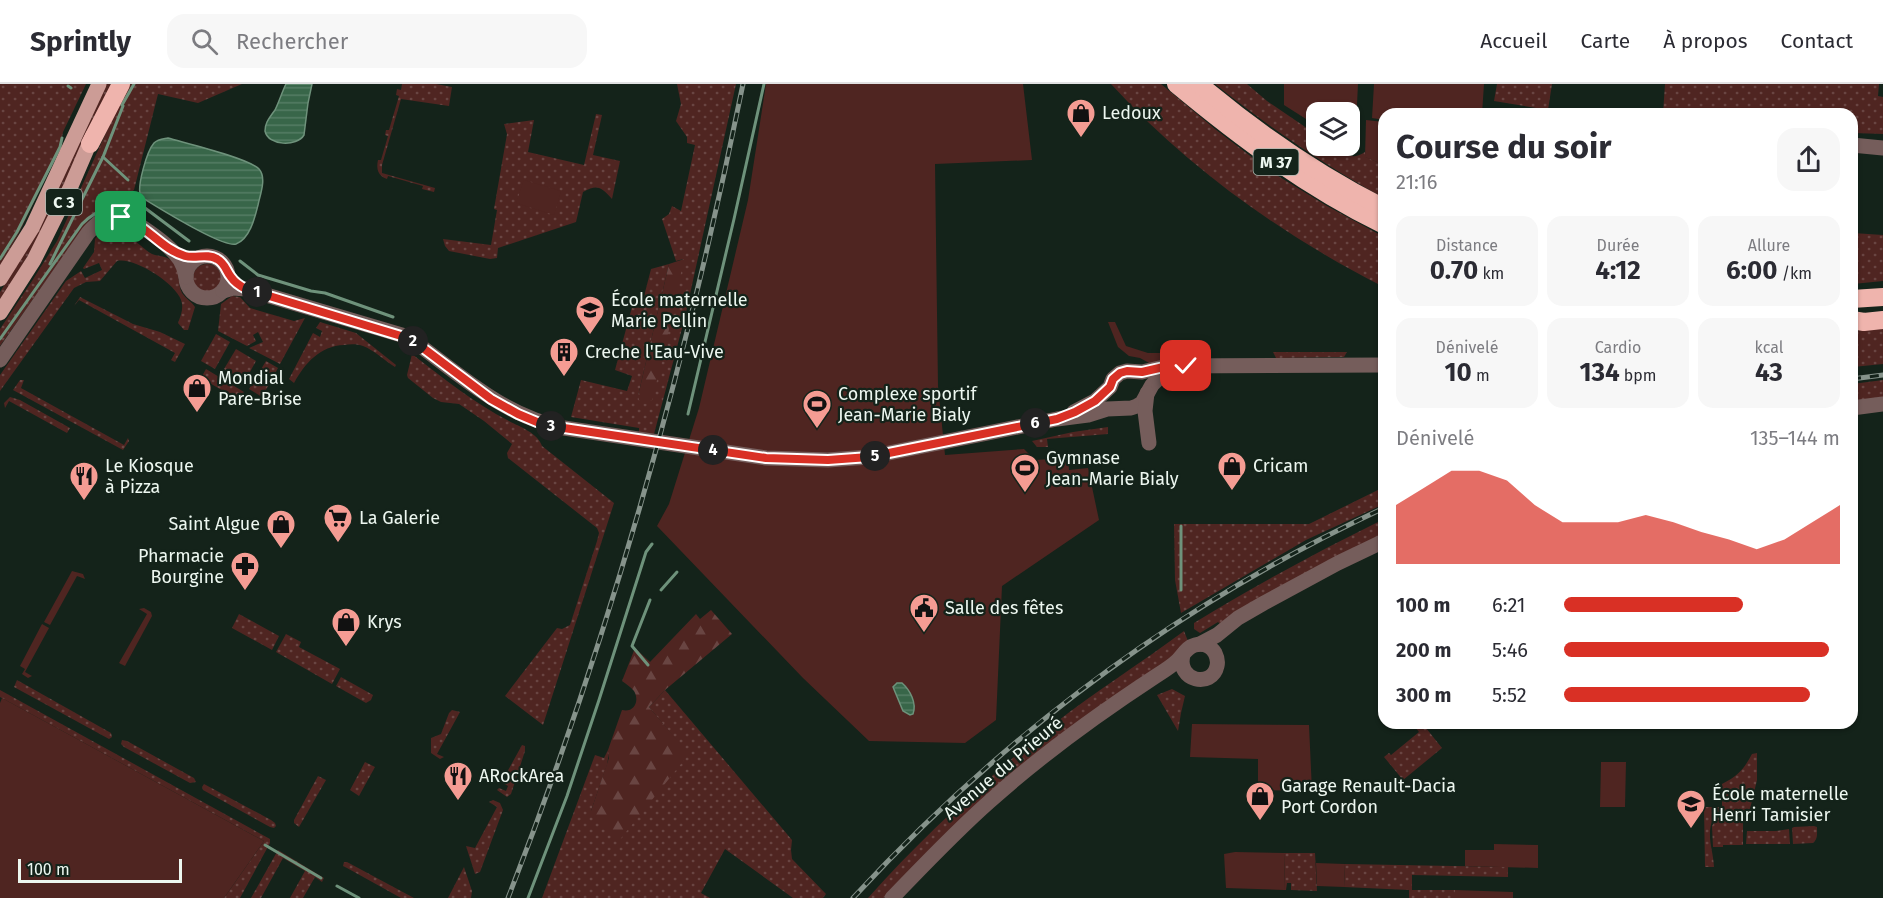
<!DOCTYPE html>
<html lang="fr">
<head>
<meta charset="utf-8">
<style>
	body { margin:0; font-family:"Fira Sans",sans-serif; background:#f7f7f7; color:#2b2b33; height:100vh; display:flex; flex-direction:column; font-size:22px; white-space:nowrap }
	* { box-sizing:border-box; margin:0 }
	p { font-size:20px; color:#7c7c81 }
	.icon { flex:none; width:33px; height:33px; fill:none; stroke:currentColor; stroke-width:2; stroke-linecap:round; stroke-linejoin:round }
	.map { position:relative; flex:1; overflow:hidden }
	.side { position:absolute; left:1378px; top:24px; width:480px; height:621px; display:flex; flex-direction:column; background:#fff; border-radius:18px; box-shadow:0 2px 4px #0004 }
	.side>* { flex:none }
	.tools { position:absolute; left:1306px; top:18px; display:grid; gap:12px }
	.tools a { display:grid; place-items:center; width:54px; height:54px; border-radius:12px; background:#fff; box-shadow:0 2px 4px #0004; font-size:30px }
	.scale { position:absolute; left:18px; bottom:15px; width:164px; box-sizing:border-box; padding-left:6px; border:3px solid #edf7f0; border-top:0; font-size:16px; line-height:21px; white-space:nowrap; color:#edf7f0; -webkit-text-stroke:4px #14231a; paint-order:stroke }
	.pin { position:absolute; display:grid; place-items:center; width:51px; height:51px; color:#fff; margin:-26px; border-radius:12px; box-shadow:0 3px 9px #0006 }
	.km { position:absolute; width:30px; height:30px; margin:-15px; border-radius:50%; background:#222; color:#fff; font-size:16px; line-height:30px; text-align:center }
	.round { display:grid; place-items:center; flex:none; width:63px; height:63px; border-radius:18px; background:#f7f7f7 }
	.summary { display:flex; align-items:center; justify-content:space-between; height:102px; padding:0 18px }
	h1 { font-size:33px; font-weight:700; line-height:45px }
	.metrics { display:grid; grid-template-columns:repeat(3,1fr); gap:9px; height:102px; padding:6px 18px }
	.metrics div { display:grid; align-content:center; border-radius:15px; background:#f7f7f7; text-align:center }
	.metrics b { font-size:26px; font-weight:700 }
	.metrics small { font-size:16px; font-weight:400 }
	.metrics p { font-size:16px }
	.chart { height:168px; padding:12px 18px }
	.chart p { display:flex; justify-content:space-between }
	.chart svg { width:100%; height:108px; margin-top:6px; fill:#d93025; opacity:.7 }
	ul { padding:0 18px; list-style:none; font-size:20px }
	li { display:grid; grid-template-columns:96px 72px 1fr; align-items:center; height:45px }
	li i { height:15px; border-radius:8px; background:#d93025 }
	header { display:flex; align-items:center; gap:36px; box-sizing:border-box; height:84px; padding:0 30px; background:#fff; border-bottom:2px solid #e1e1e2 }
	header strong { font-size:28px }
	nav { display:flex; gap:33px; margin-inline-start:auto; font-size:21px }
	.search { width:420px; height:54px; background:#f7f7f7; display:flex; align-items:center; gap:15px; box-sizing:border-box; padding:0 21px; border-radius:18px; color:#7c7c81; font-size:22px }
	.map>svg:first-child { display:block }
	.grass { fill:url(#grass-dots) }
	.forest { fill:url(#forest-firs) }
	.garden { fill:#4f2521 }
	.water { fill:url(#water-rules); stroke:#6e927b; stroke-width:1.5 }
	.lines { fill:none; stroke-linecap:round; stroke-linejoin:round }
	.stream { stroke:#6e927b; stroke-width:3 }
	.minor { stroke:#755d5b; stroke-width:15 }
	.major { stroke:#cc9c96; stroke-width:15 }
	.highway { stroke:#efb4ad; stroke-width:18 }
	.rail-casing { stroke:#86938b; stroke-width:5 }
	.rail { stroke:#14231a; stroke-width:3; stroke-dasharray:9; stroke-linecap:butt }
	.route-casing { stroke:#fff; stroke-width:12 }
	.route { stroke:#d93025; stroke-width:8 }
	.labels { text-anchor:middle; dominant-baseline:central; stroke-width:4.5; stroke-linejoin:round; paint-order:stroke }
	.shield { fill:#14231a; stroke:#acb7b0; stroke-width:1.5 }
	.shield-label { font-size:16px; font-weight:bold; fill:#edf7f0 }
	.poi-label { font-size:18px; fill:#edf7f0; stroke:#14231a; text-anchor:start }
	.street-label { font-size:18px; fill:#edf7f0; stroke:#14231a }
</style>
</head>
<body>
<header>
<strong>Sprintly</strong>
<div class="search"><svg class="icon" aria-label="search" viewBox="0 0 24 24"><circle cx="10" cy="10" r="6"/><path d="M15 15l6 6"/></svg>Rechercher</div>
<nav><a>Accueil</a><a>Carte</a><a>À propos</a><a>Contact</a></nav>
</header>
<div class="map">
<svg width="1883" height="814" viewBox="0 0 1883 814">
	<defs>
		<pattern id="grass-dots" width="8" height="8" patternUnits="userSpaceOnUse" patternTransform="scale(1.5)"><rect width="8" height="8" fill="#4f2521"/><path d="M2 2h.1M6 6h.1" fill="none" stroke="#694542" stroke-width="1.8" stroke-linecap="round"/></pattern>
		<pattern id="forest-firs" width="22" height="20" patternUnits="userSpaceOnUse" patternTransform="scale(1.5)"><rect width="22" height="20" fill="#4f2521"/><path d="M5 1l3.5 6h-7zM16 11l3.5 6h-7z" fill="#694542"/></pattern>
		<pattern id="water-rules" width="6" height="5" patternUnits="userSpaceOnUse" patternTransform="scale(1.5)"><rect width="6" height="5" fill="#386649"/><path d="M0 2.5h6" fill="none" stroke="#557d64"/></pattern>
	</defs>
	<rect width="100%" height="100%" fill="#14231a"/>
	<g class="grass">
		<path d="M0,0H86L63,48L60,63L51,83L18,151L0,182Z"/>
		<path d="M105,0H111L47,140L0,218V208L10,192Z"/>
		<path d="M128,0H242L198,19L158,10L134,106L110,124L92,132L0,262V245L32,197L57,157Z"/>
		<path d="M402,0H436L452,3L449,22L401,15L382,81V89L435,104L434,108L422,105L423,102L388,92L387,95C378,92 376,85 378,76H381L388,52L385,51L386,46H389L399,12L396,11L397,5L401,6Z"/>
		<path d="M677,0H736L685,233L654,350L639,349V344L571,333L581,296L627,307L632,292L615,286L632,223L641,224L651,185L669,180L638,312L683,175L676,177L662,135L669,130L672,122L681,127L695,61L687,59V53L676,37L681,20Z"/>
		<path d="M1111,0H1161L1215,45L1270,87L1327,122L1384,153V203C1283,152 1188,84 1111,0Z"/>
		<path d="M1215,0H1247L1267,17L1317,51V62C1322,62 1329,61 1333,62C1348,68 1349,78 1365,68L1366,73L1384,81V114C1324,81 1269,43 1215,0Z"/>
		<path d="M1497,0H1552L1548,26L1494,17Z"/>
		<path d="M1665,0H1879L1878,12L1883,13V50L1853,49L1852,30H1663Z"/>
		<path d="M596,30L602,31L593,71L620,77L612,115C601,103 598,100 583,108L576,138L498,164L497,174L490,175L449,167L445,162L443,155L491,161L497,126L494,125L507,50L504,40L534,36L528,68L584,81Z"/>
		<path d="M112,142C132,140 127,151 140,161C144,164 148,168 152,170C160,173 166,171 173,178C181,188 177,199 182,209C186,215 192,218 195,223L188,246H184L178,239C181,231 184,224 181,216C175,199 134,173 117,177L100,197L86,198L74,204L0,307V291L66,197L81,187L85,194L102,186L99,179L84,185L83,184L94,168L95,155L101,148Z"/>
		<path d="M1853,149L1883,151V197L1853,200Z"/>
		<circle cx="207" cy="194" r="14"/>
		<path d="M232,212L240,213L250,224L294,237L305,234L280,280L249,264L263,258L258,248L253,251L256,257L247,262L218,247L221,220Z"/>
		<path d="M80,213L133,240L160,248L185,260L175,278L171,276L175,269L79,216L74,222Z"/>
		<path d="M320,238L356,249L396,281L395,283C385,277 374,266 363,262C358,260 350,260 344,261C320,262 305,279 294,299L289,295L313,249L320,253L322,247L316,244Z"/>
		<path d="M1883,244V280L1853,283L1852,247Z"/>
		<path d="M216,250L230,258L215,285L201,277Z"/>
		<path d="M236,265L256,277L245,297L224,285Z"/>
		<path d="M1273,268H1347L1344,273L1276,274Z"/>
		<path d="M412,270C443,294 474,319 509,337C520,343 538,349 542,362L614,419L543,641L505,612L557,544L562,545L570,541L597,457L599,449L597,444L508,374L507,369L512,360L484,337L459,320L441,318L433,314L408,294L407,291Z"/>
		<path d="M266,277L278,284L262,313L249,305Z"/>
		<path d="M206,285L244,308L235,323L234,322L237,315L201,294Z"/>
		<path d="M20,296H24L21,304L124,361L128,354L129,357L123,366L13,306Z"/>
		<path d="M1883,296V315L1853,319L1852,300Z"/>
		<path d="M10,313L20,316L70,344L67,349L9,317L5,324L4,319Z"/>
		<path d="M1108,343V350L1047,355L1048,363H1037L1032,357L1073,348Z"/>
		<path d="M1384,403V420L1306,456L1181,529L1175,496L1174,440H1309Z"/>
		<path d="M1384,435V452L1221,541L1218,538L1200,549L1194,545V539C1256,501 1319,467 1384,435Z"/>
		<path d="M239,530L279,552L272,566L232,544Z"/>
		<path d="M1184,547L1188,557L1176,573L944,753L884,814H868C924,751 988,693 1054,640C1096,607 1141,579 1184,547Z"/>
		<path d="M286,550L301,558L299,563L340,585L332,600L276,568Z"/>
		<path d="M341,593L373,611L371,616L366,619L336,602Z"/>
		<path d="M17,596L111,649L112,653L109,655L14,603Z"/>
		<path d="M1172,605L1185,612L1181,629L1178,647L1157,611Z"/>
		<path d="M0,606L270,755V759L240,814H224L264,757L0,613Z"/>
		<path d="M665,606L792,756L791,766L792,775L826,810L823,814H793L725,765L701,809L710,814H542L595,671L604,674L608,666L609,669L607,681L591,727L688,670L649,623Z"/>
		<path d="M452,626L460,628L437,670L444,673L440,675L431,669V654L441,650L449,629Z"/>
		<path d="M1412,639H1422L1442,664L1403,696L1384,673L1389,669L1391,671L1419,648Z"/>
		<path d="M122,656L127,657L194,694L196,698L190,699L124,663L121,660Z"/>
		<path d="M522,661L525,662V667L511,710L507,713L497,706L499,704L506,707L508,702L501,698L503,694L510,697L512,693L506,690Z"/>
		<path d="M1757,669V696L1749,729L1723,728L1713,734C1706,752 1713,765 1714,783H1705L1704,723H1722V700C1738,692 1744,685 1752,670Z"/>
		<path d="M365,678L375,683L359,712L350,706Z"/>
		<path d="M318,692L326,696L299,743L294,739V736Z"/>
		<path d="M204,700L271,736L275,739L276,742L274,744L270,743L203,706L202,703Z"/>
		<path d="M493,716L500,719L503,726L480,788L475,790L466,762L475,764L497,723L489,718Z"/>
		<path d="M1726,729L1741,732L1743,737V761H1723V763H1713L1712,742L1718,732Z"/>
		<path d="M1814,742L1817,743C1817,750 1818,755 1813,759L1793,760L1792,744L1794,743Z"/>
		<path d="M1789,745L1790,760H1746L1747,747H1776Z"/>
		<path d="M278,766L324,794L322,798L315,793L303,814H290L305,787L283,774L261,814H251Z"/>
		<path d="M1285,769H1315L1317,807L1291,806V799H1287L1286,806H1284Z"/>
		<path d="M344,778H347L414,814H401L347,784L343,782Z"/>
		<path d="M1345,780L1508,783V793L1412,791V806H1455V814H1409V806L1344,803Z"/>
		<path d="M464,783L472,807L471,814H448Z"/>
	</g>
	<g class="forest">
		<path d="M684,175L663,273L652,316L645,320L639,316L638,312L669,180Z"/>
		<path d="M711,526L732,550L665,606L649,623L689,670L618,758L591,727L609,674L608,666L622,626C634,629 640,617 634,607C631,603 626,600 622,597L635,564L650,578L696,530L700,535Z"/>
	</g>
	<g class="garden">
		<path d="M766,0H1023L1032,76L935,80L938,302L945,371L1024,365L1035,376L1068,374L1069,386L1088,384L1099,436L1002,502L996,636L965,659L869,657L803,594L657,442L669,420L699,324L748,116Z"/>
		<path d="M1284,0H1358L1355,62L1353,63L1348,62H1350V28H1317V42L1284,21Z"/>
		<path d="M1374,0H1484L1482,30H1384V36L1372,34Z"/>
		<path d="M1366,36L1384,38V81L1365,73Z"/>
		<path d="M524,96L561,107L554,131L516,119Z"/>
		<path d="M1108,238H1115L1126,262L1148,269H1202L1201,274L1151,280L1140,274L1129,272L1118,263Z"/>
		<path d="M72,487L83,490L85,495L77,492L50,541L44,538Z"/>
		<path d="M144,524L151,528L152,532L125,582L119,579L147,530L139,525Z"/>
		<path d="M42,540L49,544L25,588L32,592L28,594L22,590L25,585L20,582Z"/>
		<path d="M2,614L264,757L224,814H0V619Z"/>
		<path d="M1192,640L1309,641L1312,707L1258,706V675L1190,673Z"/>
		<path d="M1601,678H1626L1625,723H1600Z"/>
		<path d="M1494,760L1538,761V784L1465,782V766H1494Z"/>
		<path d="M1235,768L1285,769L1284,806L1226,804L1224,770Z"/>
		<path d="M1316,779L1345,780L1344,803L1317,802Z"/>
		<path d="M1455,806L1513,808V814H1455Z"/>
	</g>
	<g class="water">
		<path d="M286,0H312L308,19L304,51C297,63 268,62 265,47C265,44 266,40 267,38C269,34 272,30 275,26C279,18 282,8 286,0Z"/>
		<path d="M168,54C185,59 249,74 259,85C267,94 260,111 258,121C255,133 250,155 236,160C222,164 156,122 141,113C136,104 147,67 154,59C158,55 163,55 168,54Z"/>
		<path d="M897,599H902C910,606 917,619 913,630L910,631L903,627L893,603Z"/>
	</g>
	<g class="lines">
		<g class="stream">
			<path d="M68,2L71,4"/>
			<path d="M122,21L134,0"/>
			<path d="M103,73L128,96"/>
			<path d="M0,175L17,148L60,63L62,54"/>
			<path d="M240,177L258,191L311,207L325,209L393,233"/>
			<path d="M50,180L103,73L123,22"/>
			<path d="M0,255L82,140C95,126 113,123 129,112L189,157"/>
			<path d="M688,330L734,135L764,0"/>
			<path d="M1181,442V506"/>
			<path d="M661,506L677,488"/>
			<path d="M648,581L632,562L650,516"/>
			<path d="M265,761L321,794"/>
			<path d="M337,802L359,814"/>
			<path d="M528,814L567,712L599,616L646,468L652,460"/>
		</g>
		<g class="minor">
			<path d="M1852,61L1883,64"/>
			<circle cx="207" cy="193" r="21"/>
			<path d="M223,207L233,204L246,205L405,252L411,255C459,290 503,332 564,344L766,374L828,376L869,373L1057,335L1088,331L1107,325L1131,324L1137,322L1142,319L1152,301L1160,293L1171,287L1187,282"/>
			<path d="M0,276L88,149C96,140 103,133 115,132C132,132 171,162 180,176C183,181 185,187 186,193"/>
			<path d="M1147,309L1145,327L1149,359"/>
			<path d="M1852,324L1883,320"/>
			<path d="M1074,328L1095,317L1110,303L1113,295L1120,289L1127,287L1142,288L1168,282L1384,281"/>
			<path d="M1200,560L1217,551L1238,534L1264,519L1338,479L1384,457"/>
			<path d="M892,814C924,781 955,748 989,718C1041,671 1098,630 1156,592C1164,587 1172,582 1178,576C1184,570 1187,563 1195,561C1203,559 1211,562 1215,569C1217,573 1218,578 1217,582C1212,605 1176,597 1183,571"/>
		</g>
		<g class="major">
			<path d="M0,195L32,144L99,0"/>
			<path d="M0,229L34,176L71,102L93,51"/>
		</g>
		<g class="highway">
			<path d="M1176,0C1241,54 1308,104 1384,141"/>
			<path d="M1199,0C1256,48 1318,91 1384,124"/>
			<path d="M90,60L121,0"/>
			<path d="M1852,215L1883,213"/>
			<path d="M1852,236L1864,238L1883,236"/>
		</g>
		<g class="rail-casing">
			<g id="rail">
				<path d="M1852,295L1883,291"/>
				<path d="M508,814C611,550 687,277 743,0"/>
				<path d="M853,814C1006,648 1180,519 1384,424"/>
			</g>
		</g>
		<use href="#rail" class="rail"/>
	</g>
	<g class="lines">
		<g class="route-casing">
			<path id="route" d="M121,133C146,140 161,165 185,172C196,175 207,169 217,175C225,179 226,187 231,193C235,199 240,202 246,205L411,255L491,315L518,330L537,338L564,344L766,374L828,376L869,373L1057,335L1075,328L1095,317L1110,303L1113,295L1120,289L1127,287L1142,288L1168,282H1186"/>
		</g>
		<use href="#route" class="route"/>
	</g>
	<defs>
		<g id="shop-pin" transform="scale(1.5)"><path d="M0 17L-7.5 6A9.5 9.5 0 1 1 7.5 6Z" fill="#f59c93" stroke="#14231a"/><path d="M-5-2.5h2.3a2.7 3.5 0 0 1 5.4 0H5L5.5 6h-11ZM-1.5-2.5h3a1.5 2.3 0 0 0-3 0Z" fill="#111"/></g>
		<g id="school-pin" transform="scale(1.5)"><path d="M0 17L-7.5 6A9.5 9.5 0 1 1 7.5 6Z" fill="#f59c93" stroke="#14231a"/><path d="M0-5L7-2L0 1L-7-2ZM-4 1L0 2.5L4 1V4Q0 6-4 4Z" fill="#111"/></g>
		<g id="building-pin" transform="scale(1.5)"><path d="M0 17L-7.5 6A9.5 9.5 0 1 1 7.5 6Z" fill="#f59c93" stroke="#14231a"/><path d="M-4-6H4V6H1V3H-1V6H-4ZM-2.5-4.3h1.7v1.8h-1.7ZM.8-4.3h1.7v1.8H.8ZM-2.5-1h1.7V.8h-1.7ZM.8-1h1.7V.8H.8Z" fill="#111"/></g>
		<g id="stadium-pin" transform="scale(1.5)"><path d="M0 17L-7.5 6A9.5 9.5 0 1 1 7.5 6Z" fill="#f59c93" stroke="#14231a"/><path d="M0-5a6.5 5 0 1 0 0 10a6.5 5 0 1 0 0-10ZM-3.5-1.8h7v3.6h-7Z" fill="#111"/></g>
		<g id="restaurant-pin" transform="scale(1.5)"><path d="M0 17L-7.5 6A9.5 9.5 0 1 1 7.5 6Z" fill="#f59c93" stroke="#14231a"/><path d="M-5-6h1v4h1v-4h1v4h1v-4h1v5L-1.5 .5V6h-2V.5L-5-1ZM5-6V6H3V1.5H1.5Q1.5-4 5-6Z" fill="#111"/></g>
		<g id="supermarket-pin" transform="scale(1.5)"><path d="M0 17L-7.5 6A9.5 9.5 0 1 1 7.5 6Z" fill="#f59c93" stroke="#14231a"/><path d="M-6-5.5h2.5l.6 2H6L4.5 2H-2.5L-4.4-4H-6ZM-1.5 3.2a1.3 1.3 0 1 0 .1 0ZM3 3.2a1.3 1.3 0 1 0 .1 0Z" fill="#111"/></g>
		<g id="pharmacy-pin" transform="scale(1.5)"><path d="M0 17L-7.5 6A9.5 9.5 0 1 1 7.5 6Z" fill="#f59c93" stroke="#14231a"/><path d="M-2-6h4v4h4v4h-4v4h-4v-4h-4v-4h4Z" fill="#111"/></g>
		<g id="civic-pin" transform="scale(1.5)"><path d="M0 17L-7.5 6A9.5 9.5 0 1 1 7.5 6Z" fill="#f59c93" stroke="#14231a"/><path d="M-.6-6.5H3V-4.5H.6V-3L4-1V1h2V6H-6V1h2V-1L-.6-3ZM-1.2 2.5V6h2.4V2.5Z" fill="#111"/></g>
	</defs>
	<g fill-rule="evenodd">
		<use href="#shop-pin" x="1081" y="29"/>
		<use href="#school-pin" x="590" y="226"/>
		<use href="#building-pin" x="564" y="268"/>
		<use href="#shop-pin" x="197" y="304"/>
		<use href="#stadium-pin" x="817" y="320"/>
		<use href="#shop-pin" x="1232" y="382"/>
		<use href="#stadium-pin" x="1025" y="384"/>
		<use href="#restaurant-pin" x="84" y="392"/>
		<use href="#supermarket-pin" x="338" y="434"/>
		<use href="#shop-pin" x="281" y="440"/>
		<use href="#pharmacy-pin" x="245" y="482"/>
		<use href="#civic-pin" x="924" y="524"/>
		<use href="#shop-pin" x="346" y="538"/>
		<use href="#restaurant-pin" x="458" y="692"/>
		<use href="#shop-pin" x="1260" y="712"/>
		<use href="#school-pin" x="1691" y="720"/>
	</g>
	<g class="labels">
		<g class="shield">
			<rect x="1253.5" y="65" width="45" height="26" rx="4.5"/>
			<rect x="46" y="105" width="36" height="26" rx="4.5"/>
		</g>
		<g class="shield-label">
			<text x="1276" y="78">M 37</text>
			<text x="64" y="118">C 3</text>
		</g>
		<g class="poi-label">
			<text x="1102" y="29">Ledoux</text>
			<text x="611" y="216">École maternelle<tspan x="611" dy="21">Marie Pellin</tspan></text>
			<text x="585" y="268">Creche l'Eau-Vive</text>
			<text x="218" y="294">Mondial<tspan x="218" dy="21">Pare-Brise</tspan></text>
			<text x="838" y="310">Complexe sportif<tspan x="838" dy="21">Jean-Marie Bialy</tspan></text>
			<text x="1046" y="374">Gymnase<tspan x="1046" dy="21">Jean-Marie Bialy</tspan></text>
			<text x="105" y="382">Le Kiosque<tspan x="105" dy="21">à Pizza</tspan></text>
			<text x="1253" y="382">Cricam</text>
			<text x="359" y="434">La Galerie</text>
			<text x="260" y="440" text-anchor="end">Saint Algue</text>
			<text x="224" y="472" text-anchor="end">Pharmacie<tspan x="224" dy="21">Bourgine</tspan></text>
			<text x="945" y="524">Salle des fêtes</text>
			<text x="367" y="538">Krys</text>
			<text x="479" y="692">ARockArea</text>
			<text x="1281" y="702">Garage Renault-Dacia<tspan x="1281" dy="21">Port Cordon</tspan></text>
			<text x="1712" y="710">École maternelle<tspan x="1712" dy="21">Henri Tamisier</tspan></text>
		</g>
		<g class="street-label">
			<text transform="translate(1003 684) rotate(-40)">Avenue du Prieuré</text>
		</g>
	</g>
</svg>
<div class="tools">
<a><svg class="icon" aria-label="layers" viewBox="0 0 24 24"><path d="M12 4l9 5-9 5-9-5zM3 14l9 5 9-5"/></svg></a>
</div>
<div class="scale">100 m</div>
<div class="pin" style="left:121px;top:133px;background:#1e9e55"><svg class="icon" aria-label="arrive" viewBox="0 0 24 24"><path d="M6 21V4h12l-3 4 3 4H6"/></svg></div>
<div class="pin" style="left:1186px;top:282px;background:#d93025"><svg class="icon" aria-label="check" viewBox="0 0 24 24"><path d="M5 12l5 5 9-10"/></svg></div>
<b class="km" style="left:257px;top:208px">1</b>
<b class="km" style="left:413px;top:257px">2</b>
<b class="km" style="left:551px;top:342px">3</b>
<b class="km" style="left:713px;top:366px">4</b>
<b class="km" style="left:875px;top:372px">5</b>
<b class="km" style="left:1035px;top:339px">6</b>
<section class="side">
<div class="summary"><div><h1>Course du soir</h1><p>21:16</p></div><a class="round"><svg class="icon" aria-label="share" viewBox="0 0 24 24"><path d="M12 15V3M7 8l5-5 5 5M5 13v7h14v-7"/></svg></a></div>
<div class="metrics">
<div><p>Distance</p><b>0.70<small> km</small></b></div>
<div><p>Durée</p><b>4:12</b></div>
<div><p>Allure</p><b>6:00<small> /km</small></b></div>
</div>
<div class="metrics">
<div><p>Dénivelé</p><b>10<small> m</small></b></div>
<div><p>Cardio</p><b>134<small> bpm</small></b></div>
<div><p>kcal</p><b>43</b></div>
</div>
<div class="chart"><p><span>Dénivelé</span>135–144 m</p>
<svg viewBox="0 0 160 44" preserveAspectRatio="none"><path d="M0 44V20L10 13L20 6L30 6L40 10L50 20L60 27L70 27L80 27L90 24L100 27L110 31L120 34L130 38L140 34L150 27L160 20V44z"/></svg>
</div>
<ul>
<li><b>100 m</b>6:21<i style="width:65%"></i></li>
<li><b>200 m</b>5:46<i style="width:96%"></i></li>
<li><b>300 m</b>5:52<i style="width:89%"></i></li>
</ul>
</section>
</div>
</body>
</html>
